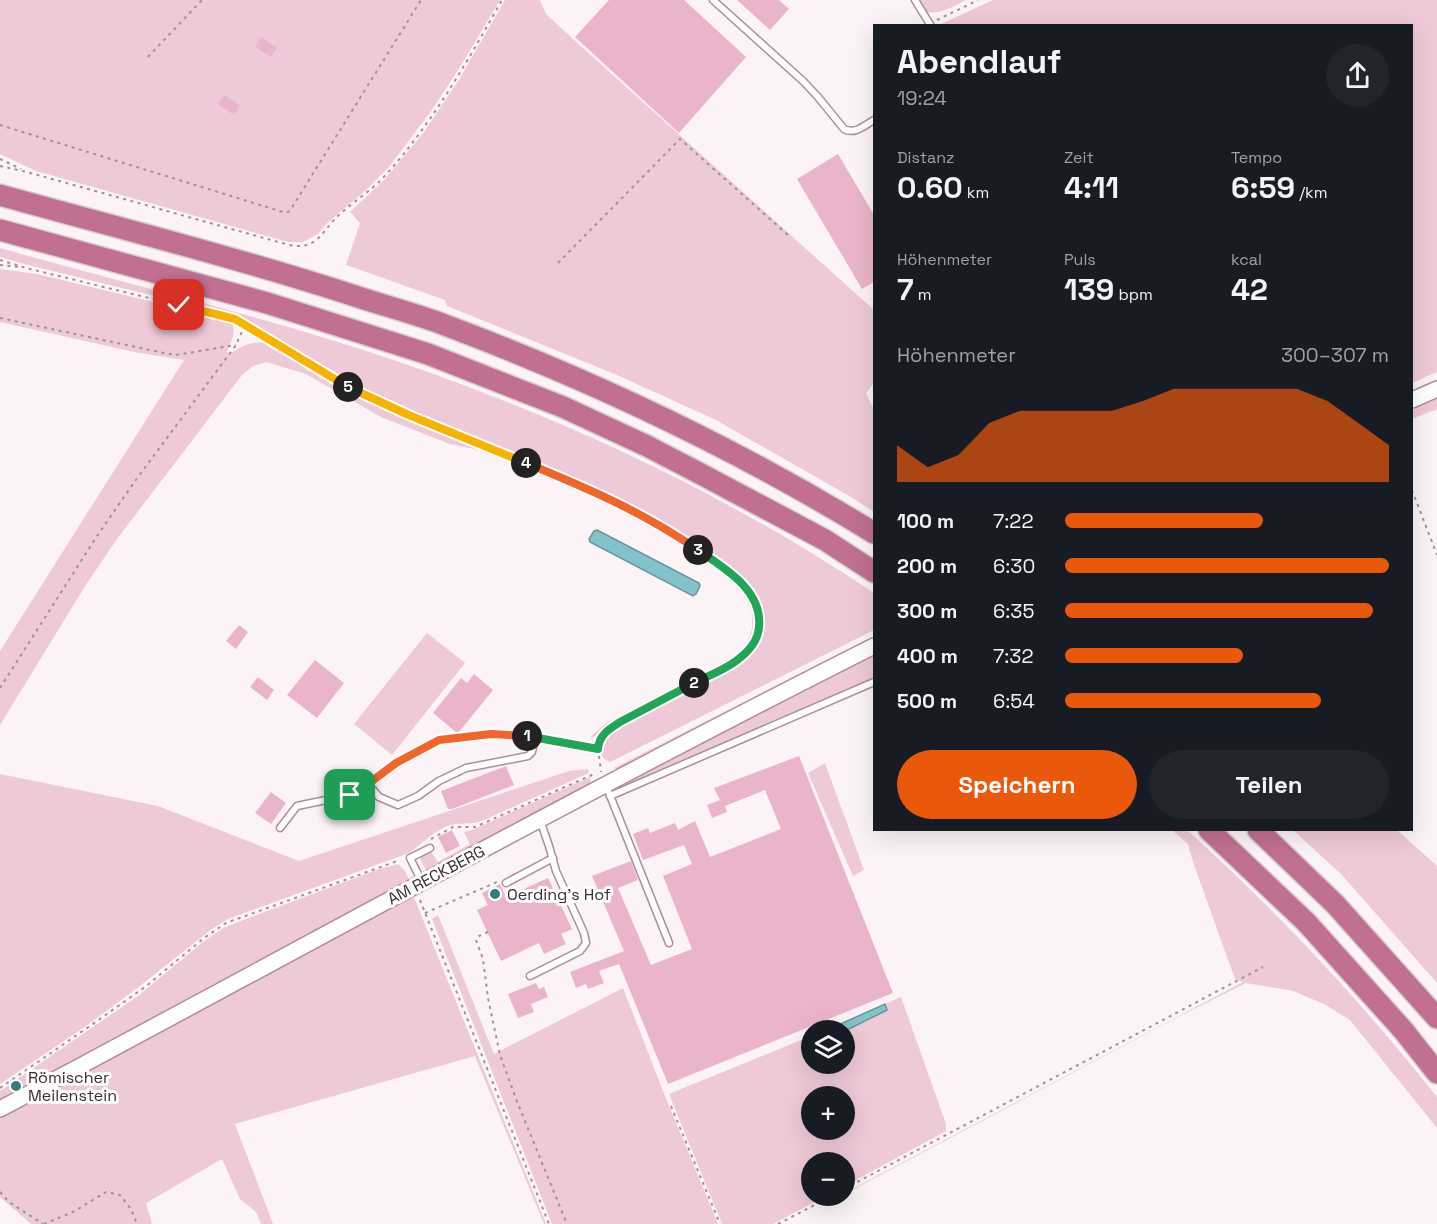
<!DOCTYPE html>
<html lang="de">
<head>
<meta charset="utf-8">
<style>
	body { margin:0; font-family:"Space Grotesk",sans-serif; background:#20242c; color:#f1f3f6; height:100vh; display:flex; flex-direction:column; font-size:22px; white-space:nowrap }
	* { box-sizing:border-box; margin:0 }
	p { font-size:20px; color:#9ea1a6 }
	.icon { flex:none; width:33px; height:33px; fill:none; stroke:currentColor; stroke-width:2; stroke-linecap:round; stroke-linejoin:round }
	.map { position:relative; flex:1; overflow:hidden }
	.side { position:absolute; left:873px; top:24px; width:540px; height:807px; display:flex; flex-direction:column; background:#171b24; border-radius:0px; box-shadow:0 6px 24px #0002 }
	.side>* { flex:none }
	.buttons { position:absolute; left:801px; top:1020px; display:grid; gap:12px }
	.buttons a { display:grid; place-items:center; width:54px; height:54px; border-radius:50%; background:#171b24; box-shadow:0 6px 24px #0002; font-size:30px }
	.pin { position:absolute; display:grid; place-items:center; width:51px; height:51px; color:#fff; margin:-26px; border-radius:12px; box-shadow:0 3px 9px #0006 }
	.km { position:absolute; width:30px; height:30px; margin:-15px; border-radius:50%; background:#222; color:#fff; font-size:16px; line-height:30px; text-align:center }
	.round { display:grid; place-items:center; flex:none; width:63px; height:63px; border-radius:32px; background:#20242c }
	.headline { display:flex; align-items:center; justify-content:space-between; height:102px; padding:0 24px }
	h1 { font-size:33px; font-weight:700; line-height:45px }
	.figures { display:grid; grid-template-columns:repeat(3,1fr); gap:9px; height:102px; padding:6px 24px }
	.figures div { display:grid; align-content:center }
	.figures b { font-size:30px; font-weight:700 }
	.figures small { font-size:16px; font-weight:400 }
	.figures p { font-size:16px }
	.chart { height:168px; padding:12px 24px }
	.chart p { display:flex; justify-content:space-between }
	.chart svg { width:100%; height:108px; margin-top:6px; fill:#ea580c; opacity:.7 }
	.button { display:flex; gap:12px; margin-top:auto; padding:12px 24px }
	.button a { flex:1; height:69px; border-radius:36px; background:#ea580c; color:#fff; font-size:24px; font-weight:700; line-height:69px; text-align:center }
	.button a+a { background:#20242c; color:#f1f3f6 }
	ul { padding:0 24px; list-style:none; font-size:20px }
	li { display:grid; grid-template-columns:96px 72px 1fr; align-items:center; height:45px }
	li i { height:15px; border-radius:8px; background:#ea580c }
	.map>svg:first-child { display:block }
	.green { fill:#eec9d7; fill-rule:evenodd }
	.water { fill:#81c3c9; stroke:#6b959b; stroke-width:1.5 }
	.building { fill:#eab5ca }
	.lines { fill:none; stroke-linecap:round; stroke-linejoin:round }
	.service-casing { stroke:#af8d9a; stroke-width:9 }
	.tertiary-casing { stroke:#af8d9a; stroke-width:18 }
	.motorway-casing { stroke:#d3d0d2; stroke-width:24 }
	.path { stroke:#9d9296; stroke-width:2; stroke-dasharray:3 4.5; stroke-linecap:butt }
	.service { stroke:#fff; stroke-width:6 }
	.tertiary { stroke:#fff; stroke-width:15 }
	.motorway { stroke:#c16f93; stroke-width:21 }
	.split-1-casing { stroke:#fff; stroke-width:12 }
	.split-2-casing { stroke:#fff; stroke-width:12 }
	.split-3-casing { stroke:#fff; stroke-width:12 }
	.split-4-casing { stroke:#fff; stroke-width:12 }
	.split-5-casing { stroke:#fff; stroke-width:12 }
	.split-6-casing { stroke:#fff; stroke-width:12 }
	.split-1 { stroke:#f0652b; stroke-width:8 }
	.split-2 { stroke:#22a559; stroke-width:8 }
	.split-3 { stroke:#22a559; stroke-width:8 }
	.split-4 { stroke:#f0652b; stroke-width:8 }
	.split-5 { stroke:#f5b400; stroke-width:8 }
	.split-6 { stroke:#f5b400; stroke-width:8 }
	.poi-dot { fill:#327b81; stroke:#fff; stroke-width:2 }
	.labels { text-anchor:middle; dominant-baseline:central; stroke-width:6; stroke-linejoin:round; paint-order:stroke }
	.street-label { font-size:16px; fill:#392b31; stroke:#fff }
	.poi-label { font-size:16px; fill:#392b31; stroke:#fff; text-anchor:start }
</style>
</head>
<body>
<div class="map">
<svg width="1437" height="1224" viewBox="0 0 1437 1224">
	<rect width="100%" height="100%" fill="#fbf3f6"/>
	<g class="green">
		<path d="M0,0H500L460,67L434,107L389,167L365,191L326,224L318,234L303,242H288L36,171L0,154Z"/>
		<path d="M505,0H540L546,14L573,39L874,310V383L866,393L874,410V512L851,497L716,420L617,375L447,306L445,300L346,265L360,223L350,212L385,179L424,132L460,78Z"/>
		<path d="M918,0H966C956,5 933,19 923,9C921,6 920,3 918,0Z"/>
		<path d="M993,0H1437V372L1412,383V26L939,25Z"/>
		<path d="M0,248C137,287 276,319 411,366C571,422 733,498 874,593V630L610,762C590,754 609,734 619,726L741,662L753,649L761,635L764,613L757,597L747,584L725,564L692,541L634,506L593,487L405,410L348,384L236,316L24,264L0,257Z"/>
		<path d="M0,269L37,274L229,320C238,330 232,340 227,352L230,354C241,346 251,341 265,343C285,353 304,366 324,378C342,389 361,398 381,406C486,452 599,486 695,551C712,563 735,577 747,595C764,622 754,644 730,661L615,721L598,735L589,738L606,723L721,663L738,653L747,643L752,629V613L746,598L734,584L707,562L668,536L637,518L604,502L539,474L479,450L450,444L381,417L306,374L266,362L253,366L242,375L117,539L87,583L0,725V651L184,360L134,352L0,322Z"/>
		<path d="M1437,397V409L1412,419V407Z"/>
		<path d="M427,633L465,663L392,755L354,724Z"/>
		<path d="M874,636V639L619,770L614,768Z"/>
		<path d="M874,653V678L618,790L621,784Z"/>
		<path d="M825,763L864,870L853,876L808,773Z"/>
		<path d="M588,769L589,773L484,820L475,823L456,824L447,826L433,834L409,853L228,919L212,929L132,992L86,1026L0,1084V774L158,806L299,861L569,771Z"/>
		<path d="M590,777L591,785L428,873L422,863L420,857L431,852L438,862L470,844L464,832L472,830Z"/>
		<path d="M1172,830H1187C1277,911 1361,1001 1437,1097V1128L1350,1020L1324,1004L1293,991L1246,983L1172,1020L845,1194V1193L1243,982L1235,979L1193,862L1188,844Z"/>
		<path d="M1293,830H1397L1437,866V983L1342,875Z"/>
		<path d="M398,864L405,871L410,882L0,1101V1091L138,996L204,941L225,927L379,869Z"/>
		<path d="M413,895L546,1224H544L475,1056L235,1124L273,1224H261L256,1212L240,1199L222,1159L146,1203L152,1224H31L0,1197V1116Z"/>
		<path d="M438,915L494,1054L623,988L665,1096L718,1224H552L432,919Z"/>
		<path d="M901,997L946,1124V1131L845,1186L844,1162H812V1196H826L773,1224H722L669,1094L811,1036L812,1064H844L845,1031L887,1010L885,1004ZM812,1096H844V1130H812Z"/>
	</g>
	<g class="water">
		<path d="M597,530L699,583L700,586L696,594L693,596L590,542L589,539L594,531Z"/>
		<path d="M885,1004L887,1010L845,1031L827,1030Z"/>
	</g>
	<g class="building">
		<path d="M609,0H684L746,57L679,133L575,37Z"/>
		<path d="M737,0H779L789,9L770,30Z"/>
		<path d="M261,37L277,48L271,57L255,47Z"/>
		<path d="M224,95L240,105L234,115L218,104Z"/>
		<path d="M838,154L874,215V282L862,289L797,179Z"/>
		<path d="M239,625L248,632L236,649L226,641Z"/>
		<path d="M315,660L344,683L317,718L287,695Z"/>
		<path d="M474,674L493,690L459,732L457,733L433,713L461,678L467,683Z"/>
		<path d="M258,677L274,690L267,700L250,687Z"/>
		<path d="M799,756L893,993L668,1084L619,964L599,971L604,983L588,989L586,984L576,988L570,972L624,951L592,876L631,861L638,880L618,888L651,965L692,949L663,876L692,864L684,845L643,860L633,834L648,828L650,833L675,823L678,830L695,821L710,857L781,829L765,790L725,806L727,812L712,818L707,805L720,800L714,788Z"/>
		<path d="M506,766L514,785L452,809H448L441,791Z"/>
		<path d="M271,792L286,803L271,824L255,813Z"/>
		<path d="M452,830L460,846L446,853L438,837Z"/>
		<path d="M548,878L572,929L561,934L566,944L544,954L539,943L501,961L477,910L488,905L482,893L500,884L506,897Z"/>
		<path d="M536,983L539,989L544,987L548,997L531,1004L534,1012L518,1018L508,994Z"/>
	</g>
	<g class="lines">
		<g class="service-casing">
			<g id="service">
				<path d="M713,0L803,81L818,97L844,129C855,135 865,125 874,120"/>
				<path d="M915,0L931,26"/>
				<path d="M368,784L379,797L398,805L418,796L439,781L466,768L528,756L532,752L535,737"/>
				<path d="M609,793L669,943"/>
				<path d="M610,796L874,682"/>
				<path d="M280,828L297,806L350,795L368,784L396,763L439,740L491,734L526,735L598,749"/>
				<path d="M422,882L410,858L430,848"/>
				<path d="M506,883L553,858"/>
				<path d="M530,976L580,951L586,943L584,933L556,871L549,846L540,820"/>
			</g>
		</g>
		<g class="tertiary-casing">
			<g id="tertiary">
				<path d="M1412,400L1437,389"/>
				<path d="M0,1109C291,954 580,794 874,646"/>
			</g>
		</g>
		<g class="motorway-casing">
			<g id="motorway">
				<path d="M0,195C119,228 238,258 355,296C385,306 416,314 445,325C594,381 739,450 874,533"/>
				<path d="M0,230L267,303L428,354L563,407L647,446L699,473L825,540L874,572"/>
				<path d="M1209,830L1306,922L1403,1030L1437,1073"/>
				<path d="M1258,830L1335,904L1437,1018"/>
			</g>
		</g>
		<g class="path">
			<path d="M937,20L978,0"/>
			<path d="M148,57L202,0"/>
			<path d="M0,125L283,212H288L291,209L421,0"/>
			<path d="M0,159L21,169"/>
			<path d="M0,166L27,172L289,245C318,251 321,231 340,214C353,202 369,192 382,179C431,126 467,62 502,0"/>
			<path d="M0,260L26,268L235,319L340,384L364,396C416,418 468,439 520,460C565,479 611,497 653,521C670,531 687,542 703,553C723,567 750,583 757,607C765,630 752,648 735,662L620,722L609,728L600,739"/>
			<path d="M558,263L680,139L788,235"/>
			<path d="M0,265L21,267"/>
			<path d="M0,318L164,353L176,355L236,345"/>
			<path d="M1412,490L1437,555"/>
			<path d="M0,688L97,536L135,481L236,345L245,325"/>
			<path d="M599,756L601,772"/>
			<path d="M431,839L453,827H475L594,774"/>
			<path d="M420,900L549,1224"/>
			<path d="M425,913L497,882"/>
			<path d="M488,932L479,936L476,940L483,959L488,998L500,1055L516,1099L567,1224"/>
			<path d="M0,1088L90,1026L145,987L204,938L226,923L400,860"/>
			<path d="M671,1106L720,1224"/>
			<path d="M844,1189L1263,967"/>
			<path d="M0,1192L9,1202L43,1224"/>
			<path d="M44,1224L73,1212L106,1192L120,1195L131,1209L137,1224"/>
			<path d="M778,1224L832,1196"/>
		</g>
		<use href="#service" class="service"/>
		<use href="#tertiary" class="tertiary"/>
		<use href="#motorway" class="motorway"/>
	</g>
	<g class="lines">
		<g class="split-1-casing">
			<path id="split-1" d="M350,795L368,784L396,763L439,740L491,734L527,736"/>
		</g>
		<g class="split-2-casing">
			<path id="split-2" d="M527,736L598,749C599,735 609,729 620,722L694,683"/>
		</g>
		<g class="split-3-casing">
			<path id="split-3" d="M694,683C708,676 724,670 736,661C747,653 758,641 759,627C763,590 724,568 698,550"/>
		</g>
		<g class="split-4-casing">
			<path id="split-4" d="M526,463C587,488 643,512 698,550"/>
		</g>
		<g class="split-5-casing">
			<path id="split-5" d="M348,387L411,416L526,463"/>
		</g>
		<g class="split-6-casing">
			<path id="split-6" d="M179,305L235,319L348,387"/>
		</g>
		<use href="#split-1" class="split-1"/>
		<use href="#split-2" class="split-2"/>
		<use href="#split-3" class="split-3"/>
		<use href="#split-4" class="split-4"/>
		<use href="#split-5" class="split-5"/>
		<use href="#split-6" class="split-6"/>
	</g>
	<g class="poi-dot">
		<circle cx="495" cy="894" r="6"/>
		<circle cx="16" cy="1086" r="6"/>
	</g>
	<g class="labels">
		<g class="street-label">
			<text transform="translate(436 875) rotate(-28)">AM RECKBERG</text>
		</g>
		<g class="poi-label">
			<text x="507" y="894">Oerding's Hof</text>
			<text x="28" y="1077">Römischer<tspan x="28" dy="18">Meilenstein</tspan></text>
		</g>
	</g>
</svg>
<div class="buttons">
<a><svg class="icon" aria-label="layers" viewBox="0 0 24 24"><path d="M12 4l9 5-9 5-9-5zM3 14l9 5 9-5"/></svg></a>
<a>+</a>
<a>−</a>
</div>
<div class="pin" style="left:350px;top:795px;background:#1e9e55"><svg class="icon" aria-label="arrive" viewBox="0 0 24 24"><path d="M6 21V4h12l-3 4 3 4H6"/></svg></div>
<div class="pin" style="left:179px;top:305px;background:#d93025"><svg class="icon" aria-label="check" viewBox="0 0 24 24"><path d="M5 12l5 5 9-10"/></svg></div>
<b class="km" style="left:527px;top:736px">1</b>
<b class="km" style="left:694px;top:683px">2</b>
<b class="km" style="left:698px;top:550px">3</b>
<b class="km" style="left:526px;top:463px">4</b>
<b class="km" style="left:348px;top:387px">5</b>
<section class="side">
<div class="headline"><div><h1>Abendlauf</h1><p>19:24</p></div><a class="round"><svg class="icon" aria-label="share" viewBox="0 0 24 24"><path d="M12 15V3M7 8l5-5 5 5M5 13v7h14v-7"/></svg></a></div>
<div class="figures">
<div><p>Distanz</p><b>0.60<small> km</small></b></div>
<div><p>Zeit</p><b>4:11</b></div>
<div><p>Tempo</p><b>6:59<small> /km</small></b></div>
</div>
<div class="figures">
<div><p>Höhenmeter</p><b>7<small> m</small></b></div>
<div><p>Puls</p><b>139<small> bpm</small></b></div>
<div><p>kcal</p><b>42</b></div>
</div>
<div class="chart"><p><span>Höhenmeter</span>300–307 m</p>
<svg viewBox="0 0 160 44" preserveAspectRatio="none"><path d="M0 44V29L10 38L20 33L30 20L40 15L50 15L60 15L70 15L80 11L90 6L100 6L110 6L120 6L130 6L140 11L150 20L160 29V44z"/></svg>
</div>
<ul>
<li><b>100 m</b>7:22<i style="width:61%"></i></li>
<li><b>200 m</b>6:30<i style="width:100%"></i></li>
<li><b>300 m</b>6:35<i style="width:95%"></i></li>
<li><b>400 m</b>7:32<i style="width:55%"></i></li>
<li><b>500 m</b>6:54<i style="width:79%"></i></li>
</ul>
<div class="button"><a>Speichern</a><a>Teilen</a></div>
</section>
</div>
</body>
</html>
